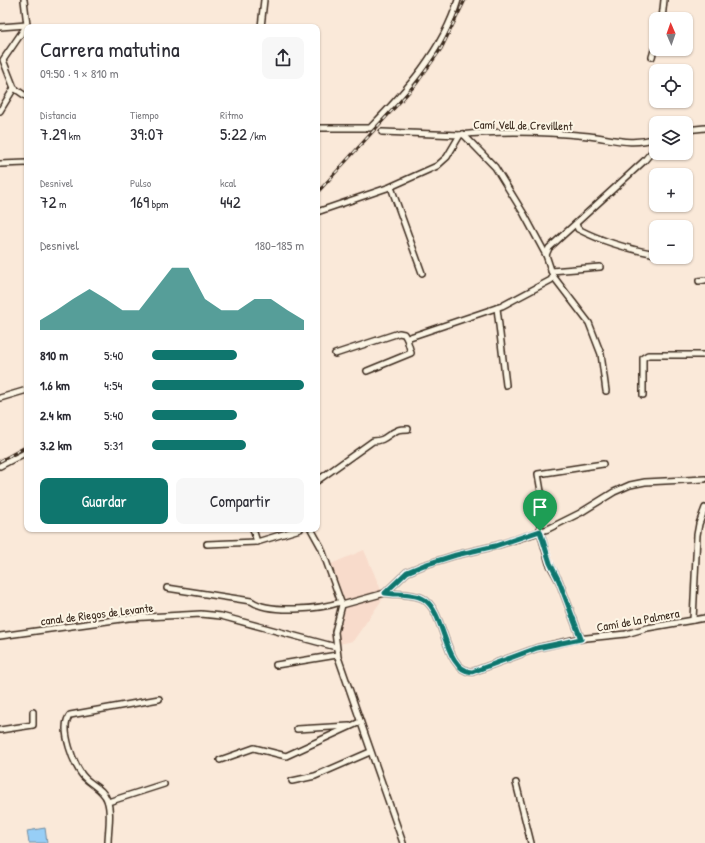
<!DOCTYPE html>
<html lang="es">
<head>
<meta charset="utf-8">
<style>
	body { margin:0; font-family:"Patrick Hand",sans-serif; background:#f7f7f7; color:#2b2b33; height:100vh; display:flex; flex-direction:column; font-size:15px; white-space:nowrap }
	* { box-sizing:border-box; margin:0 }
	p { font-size:13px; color:#7c7c81 }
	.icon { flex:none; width:22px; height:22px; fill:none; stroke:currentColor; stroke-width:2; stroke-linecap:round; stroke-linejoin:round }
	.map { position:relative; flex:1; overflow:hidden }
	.drawer { position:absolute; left:24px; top:24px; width:296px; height:508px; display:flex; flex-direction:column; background:#fff; border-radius:8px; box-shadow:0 1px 3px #0004 }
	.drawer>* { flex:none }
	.needle { width:26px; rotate:358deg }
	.fabs { position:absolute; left:649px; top:12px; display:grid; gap:8px }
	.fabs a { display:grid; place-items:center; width:44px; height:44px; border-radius:8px; background:#fff; box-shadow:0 1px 3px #0004; font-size:20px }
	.pin { position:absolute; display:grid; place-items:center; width:34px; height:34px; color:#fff; margin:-41px -17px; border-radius:50% 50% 50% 0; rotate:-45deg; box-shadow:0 0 4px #0007 }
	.pin .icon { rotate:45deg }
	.round { display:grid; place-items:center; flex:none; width:42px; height:42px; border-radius:8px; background:#f7f7f7 }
	.head { display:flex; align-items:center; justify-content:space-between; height:68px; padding:0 16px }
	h1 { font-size:22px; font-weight:600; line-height:30px }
	.metrics { display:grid; grid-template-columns:repeat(3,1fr); gap:6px; height:68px; padding:4px 16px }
	.metrics div { display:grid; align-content:center }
	.metrics b { font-size:17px; font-weight:600 }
	.metrics small { font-size:11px; font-weight:400 }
	.metrics p { font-size:11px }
	.chart { height:112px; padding:8px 16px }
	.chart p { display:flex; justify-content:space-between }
	.chart svg { width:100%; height:72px; margin-top:4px; fill:#0f766e; opacity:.7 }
	.action { display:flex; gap:8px; margin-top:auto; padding:8px 16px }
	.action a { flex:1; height:46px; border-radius:8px; background:#0f766e; color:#fff; font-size:16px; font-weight:600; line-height:46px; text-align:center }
	.action a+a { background:#f7f7f7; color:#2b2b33 }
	ul { padding:0 16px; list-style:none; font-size:13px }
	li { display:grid; grid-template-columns:64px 48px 1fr; align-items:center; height:30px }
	li i { height:10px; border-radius:5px; background:#0f766e }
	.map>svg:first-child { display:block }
	.built { fill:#f8dbcb }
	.water { fill:#97cef6; stroke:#728ca0 }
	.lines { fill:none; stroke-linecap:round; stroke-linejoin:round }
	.minor-casing { stroke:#3b2a1e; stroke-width:8 }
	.minor { stroke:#fcf5e5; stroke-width:5 }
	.rail-casing { stroke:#3b2a1e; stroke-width:3 }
	.rail { stroke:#fcf5e5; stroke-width:1.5; stroke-dasharray:4.5; stroke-linecap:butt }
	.route-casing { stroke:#fff; stroke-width:8 }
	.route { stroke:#0f766e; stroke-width:5 }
	.labels { text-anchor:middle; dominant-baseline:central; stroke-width:4; stroke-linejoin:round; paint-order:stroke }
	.street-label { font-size:12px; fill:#3b2a1e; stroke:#fcf5e5 }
</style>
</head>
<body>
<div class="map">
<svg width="705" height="843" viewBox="0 0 705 843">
	<rect width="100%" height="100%" fill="#fae9d9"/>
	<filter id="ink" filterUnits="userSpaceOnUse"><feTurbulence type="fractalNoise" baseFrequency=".025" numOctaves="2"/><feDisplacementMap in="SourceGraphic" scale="8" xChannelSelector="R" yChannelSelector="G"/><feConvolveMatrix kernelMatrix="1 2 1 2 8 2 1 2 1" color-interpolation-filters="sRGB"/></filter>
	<g filter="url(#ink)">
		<path class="built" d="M364,550L384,597L353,641L339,644L338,630L345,601L331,564Z"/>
		<path class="water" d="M45,828L47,843H29L27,831Z"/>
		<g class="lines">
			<g class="minor-casing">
				<g id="minor">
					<path d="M662,19L664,0"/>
					<path d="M0,27L27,25"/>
					<path d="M261,27L264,0"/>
					<path d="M652,57L656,43"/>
					<path d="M14,88L27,97"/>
					<path d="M0,111L14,88L3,60L27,25L24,0"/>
					<path d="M317,128H370C406,91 443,50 458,0"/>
					<path d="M686,130L705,128"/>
					<path d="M382,132L460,135"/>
					<path d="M463,134L495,167L524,214L546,255"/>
					<path d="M0,164L27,163"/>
					<path d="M391,187L422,273"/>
					<path d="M317,212L390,187L437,166L447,157L460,135C502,130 547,132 589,136C614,139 631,146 656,138"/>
					<path d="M576,224L578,229C603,242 628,249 656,254"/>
					<path d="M551,271L600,267"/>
					<path d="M553,276L589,323L601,354L606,391"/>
					<path d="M699,281L705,280"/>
					<path d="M497,308L506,385"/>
					<path d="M335,354L399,333L404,334L407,339"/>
					<path d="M367,371L411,353L407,339L410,337L502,306L551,280L553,276L546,255L549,248L644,161L656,147"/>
					<path d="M643,395V358L648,355H705"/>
					<path d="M0,398L27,390"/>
					<path d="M0,466L27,452"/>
					<path d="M317,481L373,441C386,441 387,434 398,430C400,429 405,429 408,429"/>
					<path d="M253,529L257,542"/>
					<path d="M311,529L321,547L342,605L335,632L338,657L403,843"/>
					<path d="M207,544L257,542L300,529"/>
					<path d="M167,588L251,601C269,614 321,609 341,602"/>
					<path d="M385,593C397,595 416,593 425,600C446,615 444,670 472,672L537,648L577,639L626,634L647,628L705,618"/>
					<path d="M342,605L385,593L407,572L424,565L456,555L495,546L548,529L580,513L614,492L630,485L645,482L705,479"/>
					<path d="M693,620L697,535L699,524L705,508"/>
					<path d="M0,636L129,618L201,614L221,616L336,647"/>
					<path d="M581,639L559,581L549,563L540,531V522L544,516V509L538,474L603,464"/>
					<path d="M276,665L337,655"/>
					<path d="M297,729L349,726"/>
					<path d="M0,730L33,725V712"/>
					<path d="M220,760L254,748L286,756L360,722"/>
					<path d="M292,781L315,776L370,752"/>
					<path d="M516,783L531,843"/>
					<path d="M108,802L164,784"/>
					<path d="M108,843C108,830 112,812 107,800C104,790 92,785 85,778C74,768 59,727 70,715L159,699"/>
				</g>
			</g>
			<use href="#minor" class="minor"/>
			<g class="rail-casing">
				<g id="rail">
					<path d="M317,193L417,83L441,49L465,0"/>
					<path d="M0,461L27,446"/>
				</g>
			</g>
			<use href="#rail" class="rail"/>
		</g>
	</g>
	<g class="lines" filter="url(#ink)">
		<g class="route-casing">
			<path id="route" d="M540,531L550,563L559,581L581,639L537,648L472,672C444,670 446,615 425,600C416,593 397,595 385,593L407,572L424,565L456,555L495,546Z"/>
		</g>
		<use href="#route" class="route"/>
	</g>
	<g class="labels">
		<g class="street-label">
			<text transform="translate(523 125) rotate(1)">Camí Vell de Crevillent</text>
			<text transform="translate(97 614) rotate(-7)">canal de Riegos de Levante</text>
			<text transform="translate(638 620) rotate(-10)">Camí de la Palmera</text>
		</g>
	</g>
</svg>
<div class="fabs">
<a><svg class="needle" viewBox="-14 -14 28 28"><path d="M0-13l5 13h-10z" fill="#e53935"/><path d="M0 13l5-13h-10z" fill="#7c7c81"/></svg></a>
<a><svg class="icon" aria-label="locate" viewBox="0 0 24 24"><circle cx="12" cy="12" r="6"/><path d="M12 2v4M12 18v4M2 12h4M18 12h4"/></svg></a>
<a><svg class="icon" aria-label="layers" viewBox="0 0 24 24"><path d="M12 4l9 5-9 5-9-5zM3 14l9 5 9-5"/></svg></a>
<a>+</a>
<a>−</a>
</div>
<div class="pin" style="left:540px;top:531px;background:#1e9e55"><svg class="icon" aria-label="arrive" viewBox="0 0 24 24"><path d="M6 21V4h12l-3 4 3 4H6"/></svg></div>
<section class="drawer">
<div class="head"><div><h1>Carrera matutina</h1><p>09:50 · 9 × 810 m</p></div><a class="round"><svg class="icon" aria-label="share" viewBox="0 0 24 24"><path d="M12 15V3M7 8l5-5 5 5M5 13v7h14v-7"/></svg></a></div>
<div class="metrics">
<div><p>Distancia</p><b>7.29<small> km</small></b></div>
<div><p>Tiempo</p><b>39:07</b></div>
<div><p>Ritmo</p><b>5:22<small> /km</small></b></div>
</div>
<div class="metrics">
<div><p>Desnivel</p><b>72<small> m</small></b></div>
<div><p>Pulso</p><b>169<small> bpm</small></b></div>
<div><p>kcal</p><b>442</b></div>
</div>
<div class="chart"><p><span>Desnivel</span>180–185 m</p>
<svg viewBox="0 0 160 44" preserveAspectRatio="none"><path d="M0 44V38L10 32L20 25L30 19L40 25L50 32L60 32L70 19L80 6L90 6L100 25L110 32L120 32L130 25L140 25L150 32L160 38V44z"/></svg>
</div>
<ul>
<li><b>810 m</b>5:40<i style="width:56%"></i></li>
<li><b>1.6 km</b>4:54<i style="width:100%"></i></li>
<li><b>2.4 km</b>5:40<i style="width:56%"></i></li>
<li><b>3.2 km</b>5:31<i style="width:62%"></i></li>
</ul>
<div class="action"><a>Guardar</a><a>Compartir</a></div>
</section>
</div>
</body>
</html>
